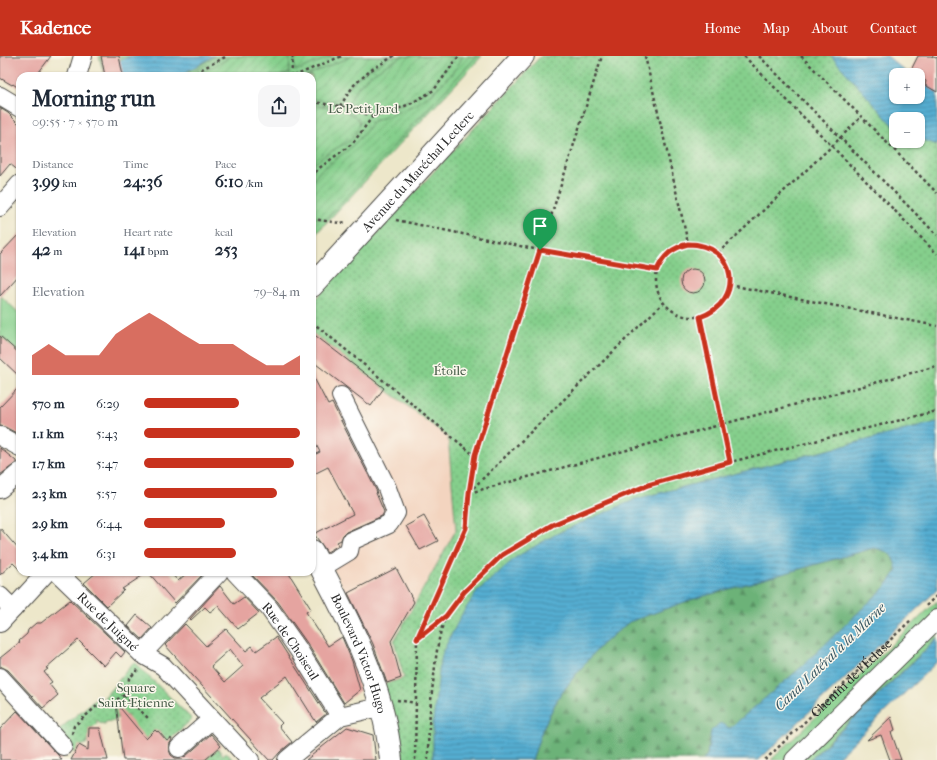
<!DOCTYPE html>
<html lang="en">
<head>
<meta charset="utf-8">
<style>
	body { margin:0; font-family:"IM FELL French Canon",serif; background:#f6f6f7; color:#1f2937; height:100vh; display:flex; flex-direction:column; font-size:15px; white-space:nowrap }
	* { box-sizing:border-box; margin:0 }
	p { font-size:13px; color:#747a83 }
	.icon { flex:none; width:22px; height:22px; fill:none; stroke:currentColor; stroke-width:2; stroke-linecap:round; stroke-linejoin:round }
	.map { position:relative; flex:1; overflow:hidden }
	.sheet { position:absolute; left:16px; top:16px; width:300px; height:504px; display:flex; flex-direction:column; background:#fff; border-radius:12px; box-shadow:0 1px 3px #0004 }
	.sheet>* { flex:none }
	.buttons { position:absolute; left:889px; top:12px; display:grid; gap:8px }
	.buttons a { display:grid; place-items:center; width:36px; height:36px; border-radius:8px; background:#fff; box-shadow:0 1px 3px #0004; font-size:20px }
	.pin { position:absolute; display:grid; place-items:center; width:34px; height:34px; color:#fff; margin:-41px -17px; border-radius:50% 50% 50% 0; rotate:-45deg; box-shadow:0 0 4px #0007 }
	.pin .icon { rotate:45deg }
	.round { display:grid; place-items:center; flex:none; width:42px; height:42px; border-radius:12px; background:#f6f6f7 }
	.summary { display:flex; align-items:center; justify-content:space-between; height:68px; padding:0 16px }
	h1 { font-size:22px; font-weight:700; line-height:30px }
	.stats { display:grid; grid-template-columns:repeat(3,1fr); gap:6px; height:68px; padding:4px 16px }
	.stats div { display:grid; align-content:center }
	.stats b { font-size:17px; font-weight:700 }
	.stats small { font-size:11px; font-weight:400 }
	.stats p { font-size:11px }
	.chart { height:112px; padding:8px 16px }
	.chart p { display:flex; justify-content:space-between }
	.chart svg { width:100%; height:72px; margin-top:4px; fill:#c8321e; opacity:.7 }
	ul { padding:0 16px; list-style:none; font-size:13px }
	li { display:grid; grid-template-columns:64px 48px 1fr; align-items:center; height:30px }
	li i { height:10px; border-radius:5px; background:#c8321e }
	header { display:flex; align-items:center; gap:24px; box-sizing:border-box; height:56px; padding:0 20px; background:#c8321e; color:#fff }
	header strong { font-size:19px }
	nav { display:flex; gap:22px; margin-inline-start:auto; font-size:14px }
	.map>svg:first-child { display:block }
	.built { fill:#f3d4bf }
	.grass { fill:#85cf8c; stroke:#587d5c }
	.forest { fill:url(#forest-firs); stroke:#4c6e52 }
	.park { fill:url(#park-dots); stroke:#587d5c }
	.garden { fill:url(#garden-furrows); stroke:#587d5c }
	.water { fill:url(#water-rules); stroke:#406c7e }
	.building { fill:#e5a4a0; fill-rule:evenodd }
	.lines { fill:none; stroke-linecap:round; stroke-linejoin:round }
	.minor-casing { stroke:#484743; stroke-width:20 }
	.major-casing { stroke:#484743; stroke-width:24 }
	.path { stroke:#484743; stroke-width:2.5; stroke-dasharray:3 3; stroke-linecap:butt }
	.minor { stroke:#fff; stroke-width:18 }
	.major { stroke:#fff; stroke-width:22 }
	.route-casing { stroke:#fff; stroke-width:8 }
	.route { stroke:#c8321e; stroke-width:5 }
	.labels { text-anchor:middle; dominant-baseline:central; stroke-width:3; stroke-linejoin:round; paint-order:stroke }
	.park-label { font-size:13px; fill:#465c48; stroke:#fbf7ec }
	.street-label { font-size:13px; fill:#2b2b2b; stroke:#fbf7ec }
	.water-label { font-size:14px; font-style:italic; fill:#395865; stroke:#fbf7ec }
</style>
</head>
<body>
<header>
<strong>Kadence</strong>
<nav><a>Home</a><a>Map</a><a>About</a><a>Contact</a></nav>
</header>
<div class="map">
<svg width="937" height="704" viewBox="0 0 937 704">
	<defs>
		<pattern id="forest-firs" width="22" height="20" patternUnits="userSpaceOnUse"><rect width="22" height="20" fill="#6cb278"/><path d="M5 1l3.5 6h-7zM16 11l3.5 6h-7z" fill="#599163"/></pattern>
		<pattern id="park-dots" width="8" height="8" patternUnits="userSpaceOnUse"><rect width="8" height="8" fill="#85cf8c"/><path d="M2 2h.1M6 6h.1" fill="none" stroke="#6da873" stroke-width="1.8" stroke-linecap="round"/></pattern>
		<pattern id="garden-furrows" width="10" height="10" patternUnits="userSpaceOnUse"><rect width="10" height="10" fill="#85cf8c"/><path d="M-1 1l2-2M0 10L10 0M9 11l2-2" fill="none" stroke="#6da873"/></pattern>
		<pattern id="water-rules" width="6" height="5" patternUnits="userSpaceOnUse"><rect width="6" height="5" fill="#54add1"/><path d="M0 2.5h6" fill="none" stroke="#468daa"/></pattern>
	</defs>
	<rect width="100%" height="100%" fill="#fbf7ec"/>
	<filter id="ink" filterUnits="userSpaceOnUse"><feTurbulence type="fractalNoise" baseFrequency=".025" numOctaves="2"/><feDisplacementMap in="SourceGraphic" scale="8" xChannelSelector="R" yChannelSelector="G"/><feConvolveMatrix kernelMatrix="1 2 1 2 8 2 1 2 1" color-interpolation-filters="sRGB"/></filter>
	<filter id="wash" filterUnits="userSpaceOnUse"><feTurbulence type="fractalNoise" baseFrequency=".012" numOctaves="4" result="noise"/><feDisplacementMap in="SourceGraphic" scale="16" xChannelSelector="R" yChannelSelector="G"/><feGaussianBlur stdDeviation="0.9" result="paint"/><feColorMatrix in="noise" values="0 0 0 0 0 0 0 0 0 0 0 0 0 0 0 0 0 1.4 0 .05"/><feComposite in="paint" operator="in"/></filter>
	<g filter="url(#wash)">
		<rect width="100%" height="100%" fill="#ede7ca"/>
		<path class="built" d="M312,277L448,380L456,475L393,582L391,583L401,622L384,628L373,588L312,473Z"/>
		<g class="grass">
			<path d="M1,240L20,258V298L0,280Z"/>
			<path d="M937,545V560L791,704H771Z"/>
			<path d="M937,567V582L809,704H796Z"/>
		</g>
		<path class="forest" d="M874,492C891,496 893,498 897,515L886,530L798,614L730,673L711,675L707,699L703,704H532L542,674L558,642L577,617L601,589L629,566L690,544Z"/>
		<g class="park">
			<path d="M99,0H482L312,182V20H104Z"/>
			<path d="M541,0H831L896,73V85H918V82L937,89V366L636,443L433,686V704H391L384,628L404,622L394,585L456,474L448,381L312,277V247Z"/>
			<path d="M134,606L192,663L166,687L158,678L160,676L158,675L147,684L127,663L128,660L127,659L125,661L117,659L118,662L112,665L105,666V668L99,667L98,664L96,665L97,667L92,672H89V681L87,687L82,690L80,689L77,700L56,676L95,644H102Z"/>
			<path d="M218,693L223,699L226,696L233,704H205Z"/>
		</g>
		<g class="garden">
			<path d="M217,0H224L195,15L189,20H181Z"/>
			<path d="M232,0H290L289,17L280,20H196Z"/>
			<path d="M295,0H333L295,15L294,4Z"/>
			<path d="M352,0H391L357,22L338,43L330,45L312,43V20H306Z"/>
			<path d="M403,0H454L430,33L395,51L377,54L349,48C357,23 382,12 403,0Z"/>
			<path d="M463,0H477L326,163L312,161V126L320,115L349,93L362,80L373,65L389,60L417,48L431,38L443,27L456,12Z"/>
			<path d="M312,49C325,50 353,54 360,66C354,88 344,86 327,98C322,101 317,106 312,110Z"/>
		</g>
		<g class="water">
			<path d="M131,0H214L179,20H123L119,5Z"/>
			<path d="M831,0H887L910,19H896V41H918V24L937,36V89L918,82V63H896V73Z"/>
			<path d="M937,366V534L759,704H703L707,699L711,675L720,667L730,672L798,614L886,530L897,515C893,498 891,496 874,492L690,544L629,566L601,589L577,617L558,642L542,674L532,704H433V666L440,608L443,595L462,558L477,536L516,501L558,477L636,443Z"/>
			<path d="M937,583V606L835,704H810Z"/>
		</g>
		<g id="blocks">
			<g class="building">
				<path d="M0,0H51L36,20H20V33L13,28L12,29L0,22Z"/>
				<path d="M101,0H119L123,20H105Z"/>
				<path d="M918,0H931L936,2L937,1V36L925,29L926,25L920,21V20L910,16Z"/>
				<path d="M0,52L8,57L20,69V116L10,108L0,120Z"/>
				<path d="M20,177V218L0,240V198Z"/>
				<circle cx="693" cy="225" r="12"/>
				<path d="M312,277L384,332L371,350L312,305Z"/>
				<path d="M0,280L20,298V321L0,302Z"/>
				<path d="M312,318L328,349L332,347L377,436L376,437L384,456L382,460L346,476L343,479L341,484L337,486L339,489L327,496L314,478L353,458L328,411L312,419V400L320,396L312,381Z"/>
				<path d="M20,330V379L5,371L0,370V351Z"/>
				<path d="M0,392L16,405V407L0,419Z"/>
				<path d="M424,460L438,485L420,494L406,470Z"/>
				<path d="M0,472L20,495V514L13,507L0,519Z"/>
				<path d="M396,512L414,546L391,585L401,622L387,627L373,588L348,537Z"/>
				<path d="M97,516H170L178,525L188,516H205L175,547L148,516L122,533L124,534L107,550L84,527Z"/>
				<path d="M249,516H288L311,553L306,556L328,590L342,581L352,605L360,634L344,647L307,587L278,546Z"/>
				<path d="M220,530L234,548L244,541L259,557L238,573L218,550L210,556L205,551L191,564L190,563Z"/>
				<path d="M70,544L125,596L121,601L116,596L104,610L78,584L46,612L48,613L44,616L52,626L49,628L58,639L43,652L8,614L0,610V602L20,586L19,585L27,578L28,574L36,567H41Z"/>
				<path d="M137,559L152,572L142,583L128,570Z"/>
				<path d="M185,568L206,590L226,573L246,595L252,590L256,595L276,581L326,658L316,666L287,620L269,634L259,642L282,667L279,670L292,686L280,696L273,704H269L165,589ZM230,593L243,610L225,626L211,610Z"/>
				<path d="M116,647L146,683L155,674L157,676L158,675L167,685L171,682L172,684L169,689V694L171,699L175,702H181L186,700L211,678L221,690L205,704H123Z"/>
				<path d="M17,655L58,699L62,704H0V673Z"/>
				<path d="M891,661L895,674L891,676L901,704H890L881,679L867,684Z"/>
				<path d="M347,671L373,679L376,704H306Z"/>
				<path d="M89,672H100L108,704H71L79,689L88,694Z"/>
			</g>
		</g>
	</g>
	<g filter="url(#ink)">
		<use href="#blocks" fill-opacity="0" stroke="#484743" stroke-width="1"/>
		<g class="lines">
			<g class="minor-casing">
				<g id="minor">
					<path d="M77,20L83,0"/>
					<path d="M0,40L20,52"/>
					<path d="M0,151L20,128"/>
					<path d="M0,380L20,391"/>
					<path d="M0,433L20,416"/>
					<path d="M321,512L349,495L351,485L389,468L396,457L387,432L341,340"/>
					<path id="s2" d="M57,516L142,598L163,610L250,704"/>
					<path id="s3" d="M235,516L269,552L298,593L340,660"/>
					<path d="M0,540L13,553"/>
					<path d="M0,567L47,516"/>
					<path d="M142,598L219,516"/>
					<path d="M0,621L63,690"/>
					<path d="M179,692L212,663"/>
					<path d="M287,704L340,660L380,651"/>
					<path d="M794,704L937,563"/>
				</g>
			</g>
			<g class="major-casing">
				<g id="major">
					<path id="s4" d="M312,230L523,0"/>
					<path id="s5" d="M312,495C347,560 384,629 391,704"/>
				</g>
			</g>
			<g class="path">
				<path d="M645,0L688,187"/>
				<path d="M744,0L937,198"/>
				<path d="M759,0L937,179"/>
				<path d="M801,0L937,137"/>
				<path d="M191,20L202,13L227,0"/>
				<path d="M291,20L293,0"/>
				<path d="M294,20L342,0"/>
				<path d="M312,46L340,50L373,60"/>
				<path d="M340,50L354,29L371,14L394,0"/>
				<path d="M312,121L318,113L353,87L373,60L393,55L412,47L434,34L459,0"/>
				<path d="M312,163L340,167L346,166"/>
				<path d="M396,164L539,194L657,214"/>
				<circle cx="693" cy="224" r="37"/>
				<path d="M718,197L832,90L861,61"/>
				<path d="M730,229L937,270"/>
				<path d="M700,261L730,406"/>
				<path d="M312,266L474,399"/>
				<path d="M469,436L663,247"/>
				<path d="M469,437L937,310"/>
				<path d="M926,550L937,539"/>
				<path d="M418,581L466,472L469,437L475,399L602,0"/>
				<path d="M124,639L149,663"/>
				<path d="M397,644L416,647"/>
				<path d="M72,678L74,670L97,650L110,648L124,639L128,632L129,622L138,614"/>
				<path d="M415,704L417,583L446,559L465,536L502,499L552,469L648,429L730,406L937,355"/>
				<path d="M428,704C428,676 430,648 434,620C436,600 438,579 446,560"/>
				<path id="s1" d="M765,704L912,563"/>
			</g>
			<use href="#minor" class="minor"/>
			<use href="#major" class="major"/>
		</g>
	</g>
	<g class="lines" filter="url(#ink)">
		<g class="route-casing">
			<path id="route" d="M688,188C737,188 746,245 700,261L730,406L648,429L552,469L502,499L464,536L446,560L417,583L466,472L469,437L475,399L540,194L657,214C664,199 672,192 688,188Z"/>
		</g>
		<use href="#route" class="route"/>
	</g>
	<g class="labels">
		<g class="park-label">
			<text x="363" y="52">Le Petit Jard</text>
			<text x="450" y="314">Étoile</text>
			<text x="136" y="631">Square<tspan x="136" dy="15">Saint-Etienne</tspan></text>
		</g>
		<g class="street-label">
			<text stroke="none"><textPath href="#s4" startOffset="156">Avenue du Maréchal Leclerc</textPath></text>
			<text stroke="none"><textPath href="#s2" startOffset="71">Rue de Juigné</textPath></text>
			<text stroke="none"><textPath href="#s3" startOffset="89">Rue de Choiseul</textPath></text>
			<text stroke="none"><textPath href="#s5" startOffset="113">Boulevard Victor Hugo</textPath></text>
			<text stroke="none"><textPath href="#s1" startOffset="119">Chemin de l'Écluse</textPath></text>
		</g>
		<g class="water-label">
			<text transform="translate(830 601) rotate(-44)">Canal Latéral à la Marne</text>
		</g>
	</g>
</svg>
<div class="buttons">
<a>+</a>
<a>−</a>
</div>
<div class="pin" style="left:540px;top:194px;background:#1e9e55"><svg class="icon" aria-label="arrive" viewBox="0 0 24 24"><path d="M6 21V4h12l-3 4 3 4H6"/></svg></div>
<section class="sheet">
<div class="summary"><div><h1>Morning run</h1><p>09:55 · 7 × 570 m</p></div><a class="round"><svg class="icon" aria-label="share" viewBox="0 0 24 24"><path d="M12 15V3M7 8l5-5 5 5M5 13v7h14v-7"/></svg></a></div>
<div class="stats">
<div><p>Distance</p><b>3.99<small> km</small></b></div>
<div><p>Time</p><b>24:36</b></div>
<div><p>Pace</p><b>6:10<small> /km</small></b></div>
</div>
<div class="stats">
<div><p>Elevation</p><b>42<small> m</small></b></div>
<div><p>Heart rate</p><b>141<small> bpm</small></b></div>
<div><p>kcal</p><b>253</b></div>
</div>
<div class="chart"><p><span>Elevation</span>79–84 m</p>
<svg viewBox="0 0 160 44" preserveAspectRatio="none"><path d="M0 44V32L10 25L20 32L30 32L40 32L50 19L60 12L70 6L80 12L90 19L100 25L110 25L120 25L130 32L140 38L150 38L160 32V44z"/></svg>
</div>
<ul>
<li><b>570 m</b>6:29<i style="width:61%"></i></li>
<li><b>1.1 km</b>5:43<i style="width:100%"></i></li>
<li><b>1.7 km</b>5:47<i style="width:96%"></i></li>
<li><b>2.3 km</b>5:57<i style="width:85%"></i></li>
<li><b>2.9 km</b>6:44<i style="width:52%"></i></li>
<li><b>3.4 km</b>6:31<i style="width:59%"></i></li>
</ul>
</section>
</div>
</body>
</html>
